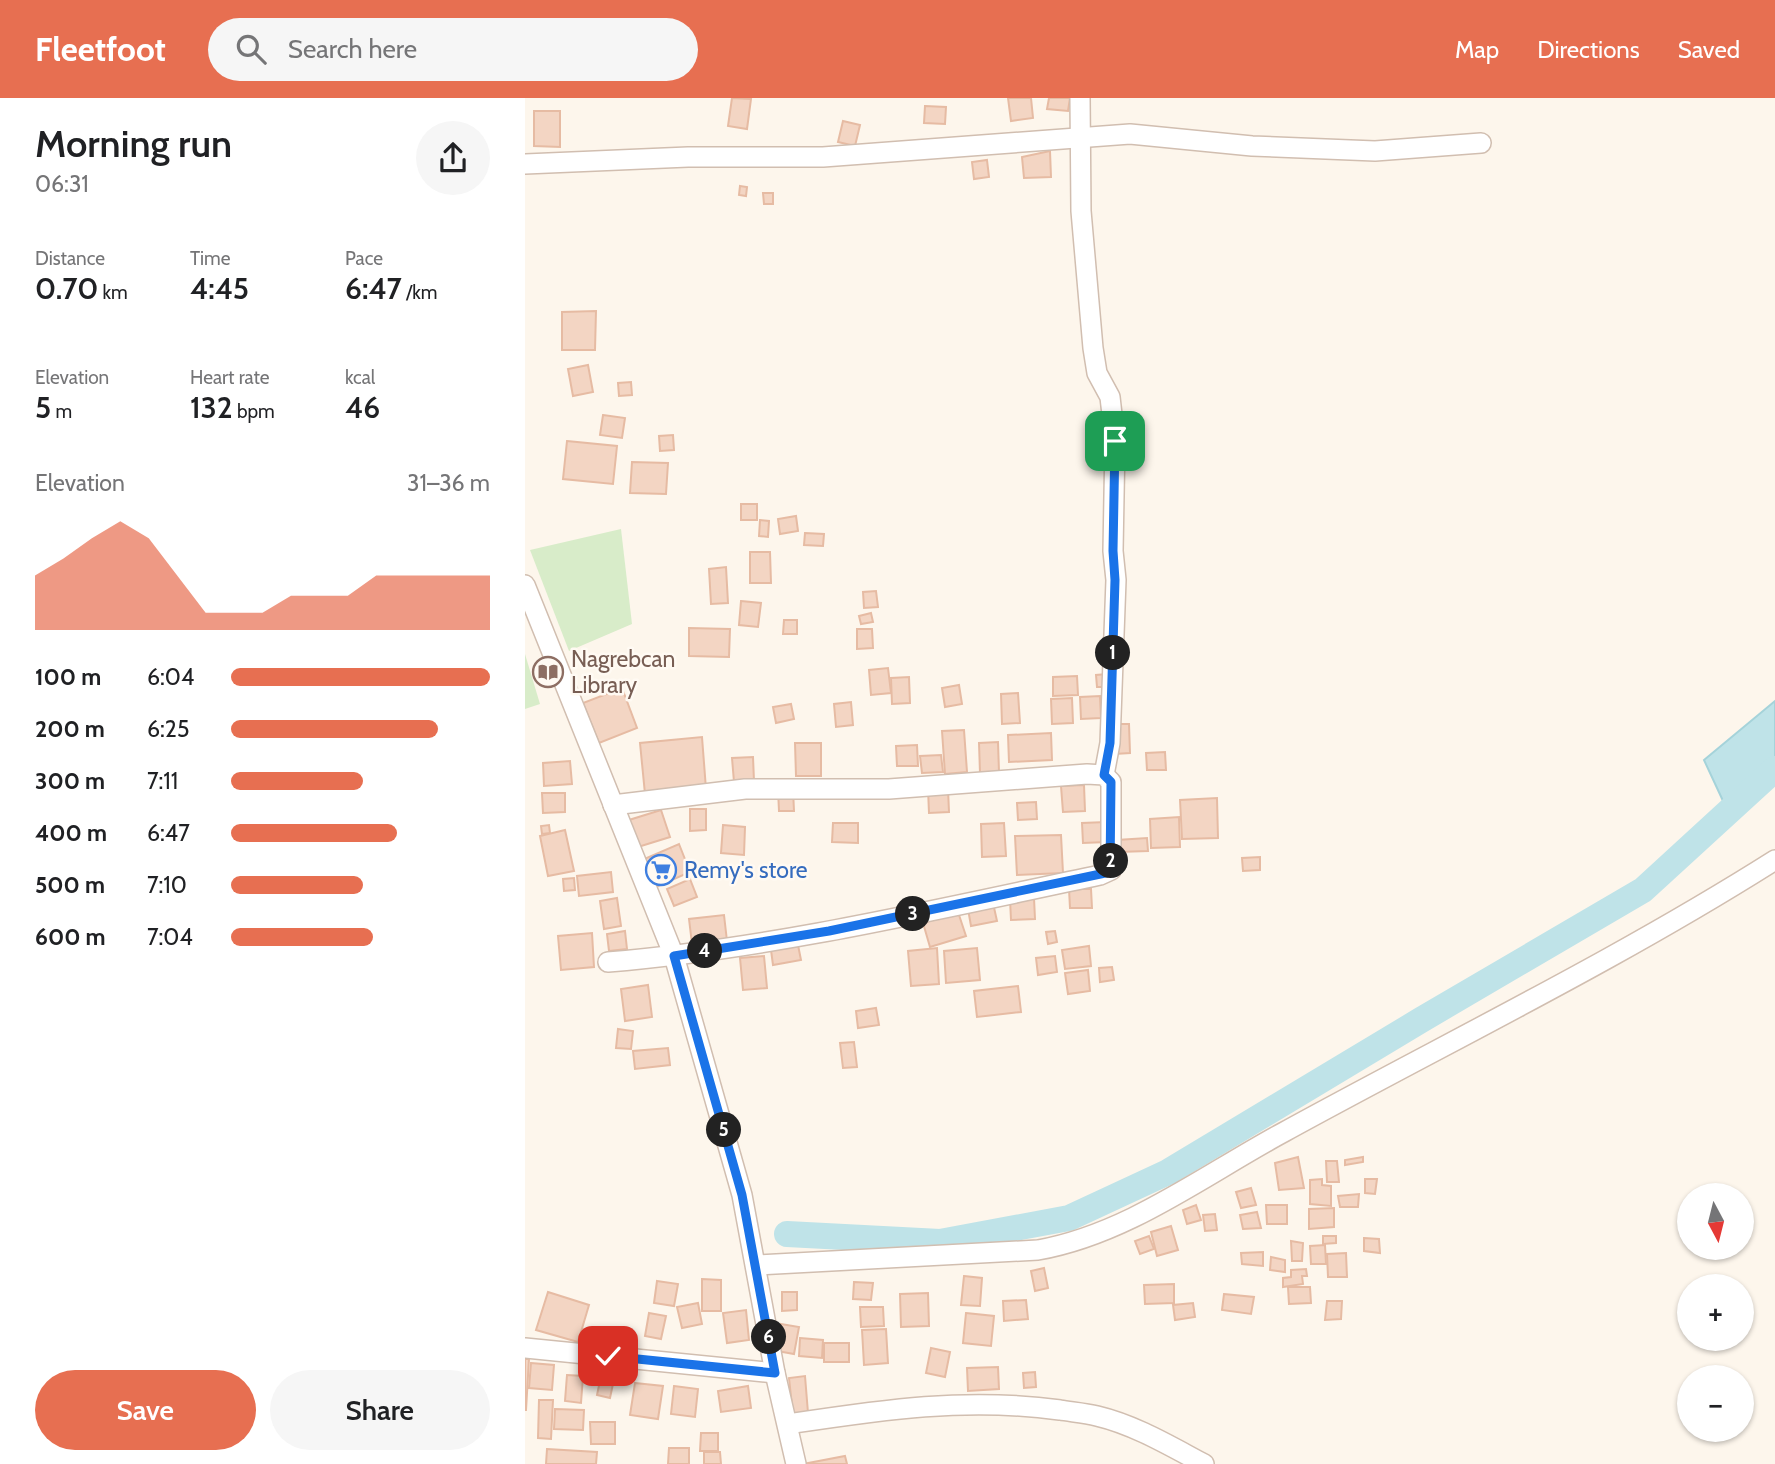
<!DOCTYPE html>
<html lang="en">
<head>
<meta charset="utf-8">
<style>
	body { margin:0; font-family:Cabin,sans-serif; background:#f6f6f6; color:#202124; height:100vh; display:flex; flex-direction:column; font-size:26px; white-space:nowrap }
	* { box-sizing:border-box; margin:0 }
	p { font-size:23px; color:#757577 }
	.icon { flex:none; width:38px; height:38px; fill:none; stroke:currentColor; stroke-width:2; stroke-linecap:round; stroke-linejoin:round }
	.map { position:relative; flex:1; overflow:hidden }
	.side { display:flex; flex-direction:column; background:#fff; width:525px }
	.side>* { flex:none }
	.needle { width:46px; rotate:173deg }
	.controls { position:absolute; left:1152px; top:1085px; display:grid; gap:14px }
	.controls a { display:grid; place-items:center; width:77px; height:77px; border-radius:50%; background:#fff; box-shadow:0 2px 5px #0004; font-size:35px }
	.pin { position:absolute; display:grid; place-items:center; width:60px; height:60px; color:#fff; margin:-30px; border-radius:14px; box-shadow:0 4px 10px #0006 }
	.km { position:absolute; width:35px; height:35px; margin:-18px; border-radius:50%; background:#222; color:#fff; font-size:19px; line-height:35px; text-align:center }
	.round { display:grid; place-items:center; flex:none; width:74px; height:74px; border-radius:37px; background:#f6f6f6 }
	.headline { display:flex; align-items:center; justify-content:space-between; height:119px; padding:0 35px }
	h1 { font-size:38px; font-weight:600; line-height:52px }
	.stats { display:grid; grid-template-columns:repeat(3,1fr); gap:10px; height:119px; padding:7px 35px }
	.stats div { display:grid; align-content:center }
	.stats b { font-size:30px; font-weight:600 }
	.stats small { font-size:19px; font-weight:400 }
	.stats p { font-size:19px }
	.chart { height:196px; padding:14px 35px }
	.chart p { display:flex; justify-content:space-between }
	.chart svg { width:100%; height:126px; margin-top:7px; fill:#e76f51; opacity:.7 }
	.cta { display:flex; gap:14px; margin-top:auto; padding:14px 35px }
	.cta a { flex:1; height:80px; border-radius:42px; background:#e76f51; color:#fff; font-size:28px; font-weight:600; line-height:80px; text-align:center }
	.cta a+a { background:#f6f6f6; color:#202124 }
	ul { padding:0 35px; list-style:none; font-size:23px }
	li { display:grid; grid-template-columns:112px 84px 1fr; align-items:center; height:52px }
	li i { height:18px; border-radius:9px; background:#e76f51 }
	header { display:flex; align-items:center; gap:42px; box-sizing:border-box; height:98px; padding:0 35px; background:#e76f51; color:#fff }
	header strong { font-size:33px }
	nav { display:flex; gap:38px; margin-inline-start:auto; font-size:24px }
	.search { width:490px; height:63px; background:#f6f6f6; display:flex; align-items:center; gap:18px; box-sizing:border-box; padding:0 24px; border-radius:38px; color:#757577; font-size:26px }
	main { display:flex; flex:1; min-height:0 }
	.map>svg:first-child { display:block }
	.green { fill:#d8ecc9 }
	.water { fill:#bfe3e8; stroke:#a5d3da; stroke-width:2 }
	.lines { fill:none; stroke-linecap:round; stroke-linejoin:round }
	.river { stroke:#bfe3e8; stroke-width:26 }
	.building { fill:#f3d5c3; stroke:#e6bba3; stroke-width:2 }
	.minor-casing { stroke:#d1beb0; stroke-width:22 }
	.minor { stroke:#fff; stroke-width:19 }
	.route-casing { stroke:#fff; stroke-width:14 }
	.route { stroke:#1a73e8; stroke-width:9 }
	.labels { text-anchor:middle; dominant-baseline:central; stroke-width:5; stroke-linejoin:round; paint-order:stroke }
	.education-label { font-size:23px; fill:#785e54; stroke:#fffaf3; text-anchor:start }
	.shop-label { font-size:23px; fill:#366cbe; stroke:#fffaf3; text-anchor:start }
</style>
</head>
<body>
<header>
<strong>Fleetfoot</strong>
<div class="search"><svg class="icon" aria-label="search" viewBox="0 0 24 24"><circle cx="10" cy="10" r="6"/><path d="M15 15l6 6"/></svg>Search here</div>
<nav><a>Map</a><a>Directions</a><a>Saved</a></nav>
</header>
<main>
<section class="side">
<div class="headline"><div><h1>Morning run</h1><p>06:31</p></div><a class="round"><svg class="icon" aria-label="share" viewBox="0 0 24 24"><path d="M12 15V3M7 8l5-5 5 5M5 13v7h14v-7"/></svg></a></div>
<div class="stats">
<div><p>Distance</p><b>0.70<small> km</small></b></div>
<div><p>Time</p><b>4:45</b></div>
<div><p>Pace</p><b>6:47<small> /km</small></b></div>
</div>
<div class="stats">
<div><p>Elevation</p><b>5<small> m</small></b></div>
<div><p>Heart rate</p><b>132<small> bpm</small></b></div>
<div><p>kcal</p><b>46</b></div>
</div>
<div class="chart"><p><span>Elevation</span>31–36 m</p>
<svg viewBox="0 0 160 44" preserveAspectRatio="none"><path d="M0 44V25L10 19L20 12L30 6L40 12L50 25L60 38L70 38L80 38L90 32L100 32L110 32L120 25L130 25L140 25L150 25L160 25V44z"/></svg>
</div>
<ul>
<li><b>100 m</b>6:04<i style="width:100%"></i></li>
<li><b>200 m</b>6:25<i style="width:80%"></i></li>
<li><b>300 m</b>7:11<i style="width:51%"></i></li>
<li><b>400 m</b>6:47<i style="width:64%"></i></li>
<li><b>500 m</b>7:10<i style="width:51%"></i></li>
<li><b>600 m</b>7:04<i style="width:55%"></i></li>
</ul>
<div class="cta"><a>Save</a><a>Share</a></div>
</section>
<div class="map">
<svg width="1250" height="1366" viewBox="0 0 1250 1366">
	<rect width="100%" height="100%" fill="#fdf6ec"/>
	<g class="green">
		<path d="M96,431L107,526L44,553L5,452Z"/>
		<path d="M0,556L15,606L0,611Z"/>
	</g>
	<path class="water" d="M1250,603V660L1199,705L1179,662Z"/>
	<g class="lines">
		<path class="river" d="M262,1136L415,1144L544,1120L643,1074L896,922L1118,792L1250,671"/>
	</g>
	<g class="building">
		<path d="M207,0L226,1L222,31L203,28Z"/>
		<path d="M483,0H506L508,20L486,23Z"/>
		<path d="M524,0H545L543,13L522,11Z"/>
		<path d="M400,8L421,9L420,26L399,25Z"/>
		<path d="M9,13H35V49L9,48Z"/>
		<path d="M318,23L335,27L330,48L313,44Z"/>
		<path d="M525,53L526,79L499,80L497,59Z"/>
		<path d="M462,62L464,79L449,81L447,64Z"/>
		<path d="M215,88L222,89L221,98L214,97Z"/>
		<path d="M238,95H248V106H239Z"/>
		<path d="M71,213L70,252H37V214Z"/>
		<path d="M63,267L68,294L48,298L43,271Z"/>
		<path d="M106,284L107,297L94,298L93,285Z"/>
		<path d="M78,317L100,320L97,340L75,337Z"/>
		<path d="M148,337L149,352L135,353L134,338Z"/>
		<path d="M42,343L92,348L88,386L38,381Z"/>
		<path d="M107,364L143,365L141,396L105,395Z"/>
		<rect x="216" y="406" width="16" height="16"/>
		<path d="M271,418L273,433L255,436L253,421Z"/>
		<path d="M235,422L244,423L243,439L234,438Z"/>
		<path d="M280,435L299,436L298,448L279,447Z"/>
		<path d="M225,454H245L246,485H225Z"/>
		<path d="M201,469L203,505L186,506L184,471Z"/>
		<path d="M351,493L353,509L339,510L338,494Z"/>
		<path d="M216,503L236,505L233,529L214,527Z"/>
		<path d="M346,515L348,524L336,526L334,518Z"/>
		<path d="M259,522H272V536H258Z"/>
		<path d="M164,530L205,531L204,559L164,558Z"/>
		<path d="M332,531H347L348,550L332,551Z"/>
		<path d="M26,563L33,578L22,583L15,569Z"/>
		<path d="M363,570L366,595L346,597L344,572Z"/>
		<path d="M582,576V589H572L571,577Z"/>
		<path d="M552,578L553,597L528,598V579Z"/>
		<path d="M384,579L385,605L367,606L366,580Z"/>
		<path d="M434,587L437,606L420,609L417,590Z"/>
		<path d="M97,590L112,630L74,645L58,605Z"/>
		<path d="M493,595L495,625L477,626L476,596Z"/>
		<path d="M575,598L576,620L556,621L555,599Z"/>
		<path d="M547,600L548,625L527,626L526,601Z"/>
		<path d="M326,604L328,627L311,629L309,606Z"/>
		<path d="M266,606L269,621L251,625L248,609Z"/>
		<path d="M589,626H604L605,655L590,656Z"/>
		<path d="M439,632L442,674L420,676L417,633Z"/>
		<path d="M526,635L527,662L484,664L483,637Z"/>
		<path d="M177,639L181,691L120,696L115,645Z"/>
		<path d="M473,644L474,674L455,675L454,645Z"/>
		<path d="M270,645H296V678H271Z"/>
		<path d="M392,647L393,668H372L371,648Z"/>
		<path d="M640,654L641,672H622L621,655Z"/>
		<path d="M416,657L418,674L397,675L395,658Z"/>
		<path d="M228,659L229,683L209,684L207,660Z"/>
		<path d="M45,663L47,686L19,688L18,665Z"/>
		<path d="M559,687L560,713L538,714L536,688Z"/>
		<path d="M403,691H423L424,714L404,715Z"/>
		<path d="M253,692H268L269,713H254Z"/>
		<path d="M17,695H40V714L18,715Z"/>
		<path d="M692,700L693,740L657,741L655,702Z"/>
		<path d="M511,704L512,721L493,722L492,705Z"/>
		<path d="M165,711H181V732L165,733Z"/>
		<path d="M136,712L145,739L113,749L104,722Z"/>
		<path d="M654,719L655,749L626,750L625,721Z"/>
		<path d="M581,724L582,744L558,745L557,725Z"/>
		<path d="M308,725H333V745L307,744Z"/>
		<path d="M479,725L481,758L457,759L456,726Z"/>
		<path d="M24,727L25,735L17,736L16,728Z"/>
		<path d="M198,727L220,729L219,757L196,755Z"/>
		<path d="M40,732L49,773L23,778L15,738Z"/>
		<path d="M536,737L538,775L492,777L490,738Z"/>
		<path d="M622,740L623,753L593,754L592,742Z"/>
		<path d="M154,746L165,774L129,790L117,762Z"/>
		<path d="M735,759V772L718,773L717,760Z"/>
		<path d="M86,774L88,794L54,798L52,778Z"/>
		<path d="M49,780L50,792L39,793L38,781Z"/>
		<path d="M165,781L172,799L149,808L142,791Z"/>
		<path d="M544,791H566L567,810H545Z"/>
		<path d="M92,800L96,828L79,831L75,803Z"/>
		<path d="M509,800L510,821L486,822L485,801Z"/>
		<path d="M468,805L472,823L446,828L443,811Z"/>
		<path d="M433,814L441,838L405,849L398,825Z"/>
		<path d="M199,817L202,843L167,846L164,821Z"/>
		<path d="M100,833L102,851L84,853L82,836Z"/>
		<path d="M530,833L532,844L523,846L521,834Z"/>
		<path d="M67,835L69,869L36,872L33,838Z"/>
		<path d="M273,847L276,862L248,867L246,852Z"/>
		<path d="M564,848L566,868L540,871L537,852Z"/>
		<path d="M412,850L414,886L386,888L383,853Z"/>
		<path d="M452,850L455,882L421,885L419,853Z"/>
		<path d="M239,858L242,890L218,892L215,860Z"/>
		<path d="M530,858L532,874L513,877L511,860Z"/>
		<path d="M587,869L589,882L575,884L574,870Z"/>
		<path d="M563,872L565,893L543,896L540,875Z"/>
		<path d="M123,887L127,919L100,923L96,891Z"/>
		<path d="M493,888L496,914L452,919L449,893Z"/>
		<path d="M351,910L354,927L333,930L331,913Z"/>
		<path d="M93,931L108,933L106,951L91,950Z"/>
		<path d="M329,944L332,969L318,970L315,945Z"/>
		<path d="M143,950L145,967L110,971L108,953Z"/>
		<path d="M773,1059L779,1090L754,1092L750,1065Z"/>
		<path d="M838,1059V1064L820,1067V1062Z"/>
		<path d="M801,1063H812L814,1084H802Z"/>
		<path d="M797,1081V1087L806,1088V1108L785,1106V1082Z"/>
		<path d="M840,1081H852L850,1096L840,1095Z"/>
		<path d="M726,1090L731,1107L716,1110L711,1094Z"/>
		<path d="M834,1096L833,1109H815L813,1098Z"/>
		<path d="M671,1107L676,1122L662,1126L658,1112Z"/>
		<path d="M741,1107H762V1126H742Z"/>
		<path d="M809,1110V1129L784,1131V1111Z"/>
		<path d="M732,1114L736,1130L718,1131L715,1117Z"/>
		<path d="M690,1116L692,1132L680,1133L678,1117Z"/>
		<path d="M646,1128L653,1152L632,1158L626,1134Z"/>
		<path d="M624,1138L629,1151L615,1156L610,1143Z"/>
		<path d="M798,1138H811V1145L798,1146Z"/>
		<path d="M839,1140L854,1141L855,1155L839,1153Z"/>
		<path d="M766,1143L778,1145L777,1163H767Z"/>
		<path d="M800,1147L801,1166H786L785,1148Z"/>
		<path d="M738,1154V1168L717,1166L716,1155Z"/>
		<path d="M821,1155L822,1179H803L802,1156Z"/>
		<path d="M746,1159L760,1162V1174L745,1172Z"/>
		<path d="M519,1170L523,1190L510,1193L506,1173Z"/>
		<path d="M781,1171L782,1178H777L778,1186L758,1189V1180L766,1179V1172Z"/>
		<path d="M439,1178L457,1180L455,1208L436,1207Z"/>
		<path d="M177,1181L196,1182V1213H177Z"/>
		<path d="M132,1183L153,1186L149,1208L129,1205Z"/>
		<path d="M329,1184L348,1185L346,1202L328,1201Z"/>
		<path d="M649,1186V1205L620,1206L619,1187Z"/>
		<path d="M763,1189H785L786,1205L764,1206Z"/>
		<path d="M23,1194L64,1207L53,1244L11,1232Z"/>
		<path d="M257,1194H272V1212L257,1213Z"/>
		<path d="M403,1195L404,1228L376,1229L375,1196Z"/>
		<path d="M699,1196L729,1199L726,1216L697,1212Z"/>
		<path d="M501,1202L503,1221L479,1223L478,1203Z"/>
		<path d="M802,1203H817L816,1221L800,1222Z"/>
		<path d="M173,1205L177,1226L157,1230L152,1209Z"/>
		<path d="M668,1205L670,1219L650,1222L648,1207Z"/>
		<path d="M335,1209H358L359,1228L336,1229Z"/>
		<path d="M221,1212L224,1242L202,1245L198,1215Z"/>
		<path d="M124,1215L141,1218L136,1241L120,1238Z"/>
		<path d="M441,1215L469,1218L466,1248L438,1245Z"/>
		<path d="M256,1226L274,1229L269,1256L252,1253Z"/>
		<path d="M361,1231L363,1265L339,1267L337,1232Z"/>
		<path d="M275,1240L298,1242L297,1260L274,1258Z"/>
		<rect x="299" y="1245" width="25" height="19"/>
		<path d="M406,1250L425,1254L420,1279L401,1275Z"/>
		<path d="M0,1261H4L1,1312H0Z"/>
		<path d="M6,1265L29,1267L27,1292L4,1290Z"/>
		<path d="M473,1269L474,1291L443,1293L442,1270Z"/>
		<path d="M510,1274L511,1289L499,1290L498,1275Z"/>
		<path d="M42,1277L58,1278L56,1305L40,1303Z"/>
		<path d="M76,1278L89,1281L85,1300L72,1297Z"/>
		<path d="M280,1278L283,1315L268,1317L264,1280Z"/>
		<path d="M110,1285L138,1288L133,1321L105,1317Z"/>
		<path d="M149,1288L173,1291L170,1319L146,1316Z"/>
		<path d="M223,1288L226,1310L196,1314L193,1293Z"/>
		<path d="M14,1302H28L26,1341L13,1340Z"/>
		<path d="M30,1311L59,1312L58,1332L29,1331Z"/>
		<path d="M65,1324H90V1346H66Z"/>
		<path d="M176,1335H193V1353H175Z"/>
		<path d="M144,1350H164V1366H143Z"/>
		<path d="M22,1351L72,1354L71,1366H21Z"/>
		<path d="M179,1354H195L196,1366H179Z"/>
		<path d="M320,1358L322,1366H278Z"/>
	</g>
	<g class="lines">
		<g class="minor-casing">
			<g id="minor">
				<path d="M555,0L556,113L568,250L572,275L585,299L590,343L588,453L591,482L585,645L579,677"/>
				<path d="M0,66L163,59H298L605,36L727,48L850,53L956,45"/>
				<path d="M0,487L149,858L217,1097L250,1275L271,1366"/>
				<path d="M83,864C249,850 413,811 575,777L586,772V684L579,677L562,676L364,691H220L88,707"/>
				<path d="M231,1167L513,1152C603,1136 679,1077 759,1034C923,944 1092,862 1250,762"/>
				<path d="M0,1250L250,1275"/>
				<path d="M263,1326C356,1312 440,1299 535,1312C547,1314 560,1315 572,1318C610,1327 645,1348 679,1366"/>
			</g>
		</g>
		<use href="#minor" class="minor"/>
	</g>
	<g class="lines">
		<g class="route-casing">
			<path id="route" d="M83,1258L250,1275L217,1097L149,858L304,833L585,774L586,684L579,677L585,645L590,482L588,453L590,343"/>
		</g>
		<use href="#route" class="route"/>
	</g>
	<defs>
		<g id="library-ring" transform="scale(1.575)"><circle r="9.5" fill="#fffaf3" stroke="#8d6e63" stroke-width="1.5"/><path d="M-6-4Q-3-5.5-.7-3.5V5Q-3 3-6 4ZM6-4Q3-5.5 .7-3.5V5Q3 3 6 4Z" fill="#8d6e63"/></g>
		<g id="supermarket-ring" transform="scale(1.575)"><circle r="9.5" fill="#fffaf3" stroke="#3f7fe0" stroke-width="1.5"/><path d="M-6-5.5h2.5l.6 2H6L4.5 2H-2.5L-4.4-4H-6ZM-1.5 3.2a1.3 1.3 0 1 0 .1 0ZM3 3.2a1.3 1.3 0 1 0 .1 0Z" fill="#3f7fe0"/></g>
	</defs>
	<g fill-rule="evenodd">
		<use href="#library-ring" x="23" y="574"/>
		<use href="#supermarket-ring" x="136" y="772"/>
	</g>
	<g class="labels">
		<g class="education-label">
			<text x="46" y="561">Nagrebcan<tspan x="46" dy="26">Library</tspan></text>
		</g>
		<g class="shop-label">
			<text x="159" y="772">Remy's store</text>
		</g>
	</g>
</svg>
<div class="controls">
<a><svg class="needle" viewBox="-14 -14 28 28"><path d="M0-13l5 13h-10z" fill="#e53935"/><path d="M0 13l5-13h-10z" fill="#757577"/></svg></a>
<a>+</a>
<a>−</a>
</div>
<div class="pin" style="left:590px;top:343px;background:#1e9e55"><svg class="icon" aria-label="arrive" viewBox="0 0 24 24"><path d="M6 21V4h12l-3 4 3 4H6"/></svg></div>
<div class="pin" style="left:83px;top:1258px;background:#d93025"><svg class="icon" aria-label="check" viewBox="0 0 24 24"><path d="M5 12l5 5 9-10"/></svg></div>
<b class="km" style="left:588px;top:555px">1</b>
<b class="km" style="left:586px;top:763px">2</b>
<b class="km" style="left:388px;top:816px">3</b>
<b class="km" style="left:180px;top:853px">4</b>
<b class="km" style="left:199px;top:1032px">5</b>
<b class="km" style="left:244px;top:1239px">6</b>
</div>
</main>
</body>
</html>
